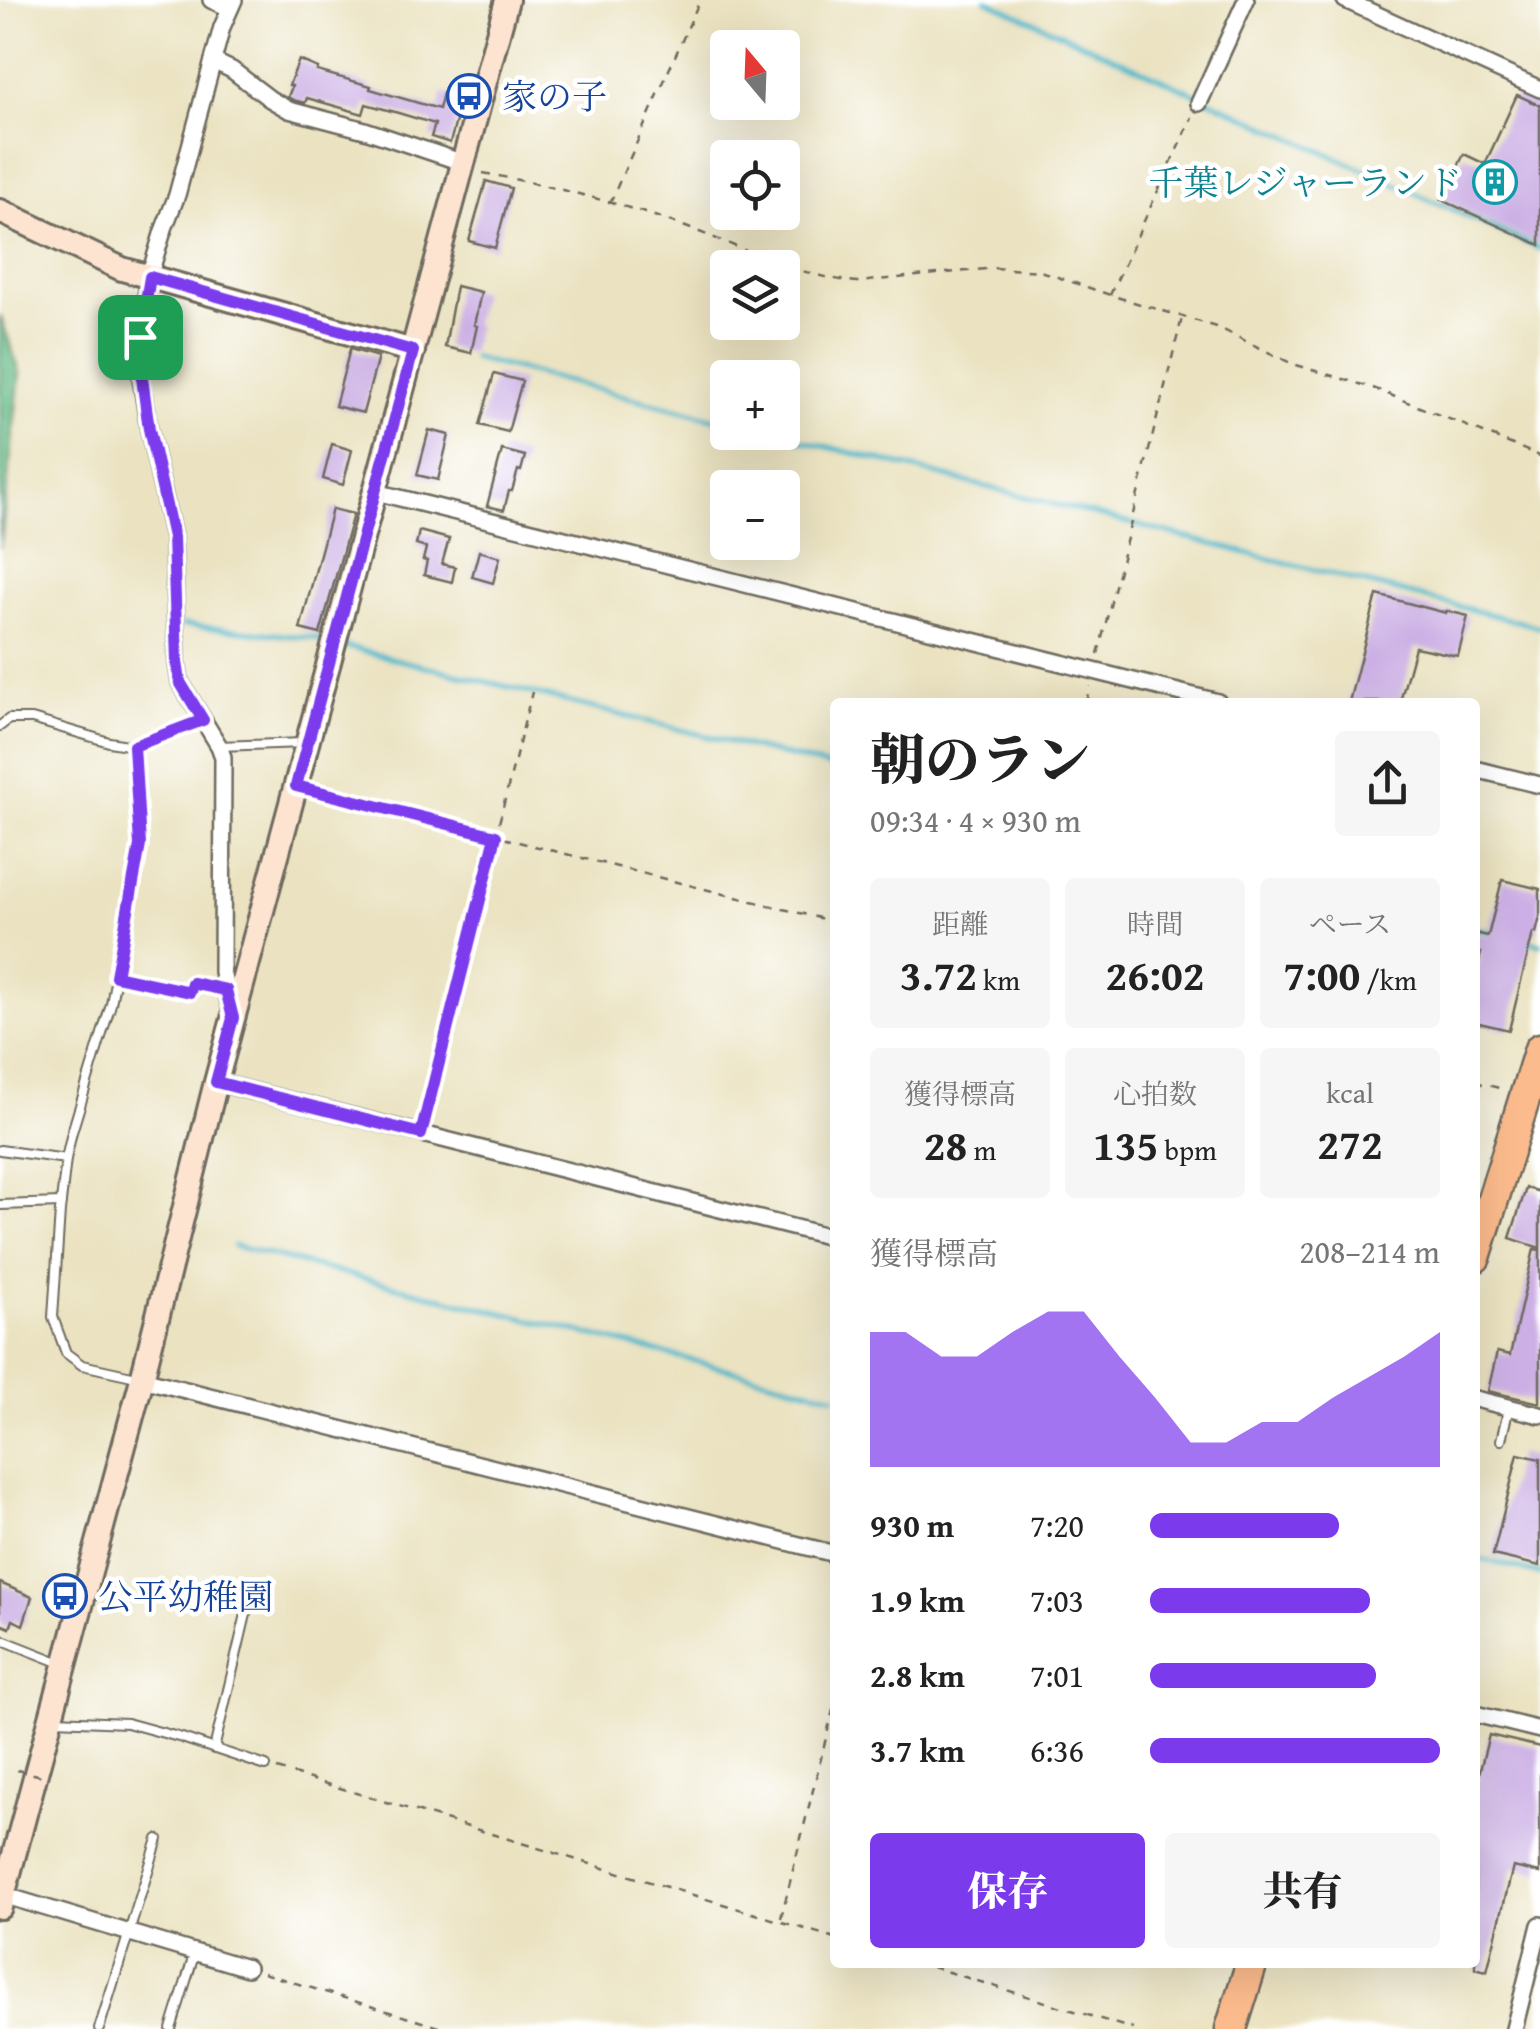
<!DOCTYPE html>
<html lang="ja">
<head>
<meta charset="utf-8">
<style>
	body { margin:0; font-family:"Gentium Book Plus","Noto Serif JP",serif; background:#f6f6f6; color:#222; height:100vh; display:flex; flex-direction:column; font-size:38px; white-space:nowrap }
	* { box-sizing:border-box; margin:0 }
	p { font-size:32px; color:#767676 }
	.icon { flex:none; width:55px; height:55px; fill:none; stroke:currentColor; stroke-width:2; stroke-linecap:round; stroke-linejoin:round }
	.map { position:relative; flex:1; overflow:hidden }
	.sheet { position:absolute; left:830px; top:698px; width:650px; height:1270px; display:flex; flex-direction:column; background:#fff; border-radius:10px; box-shadow:0 10px 40px #0002 }
	.sheet>* { flex:none }
	.needle { width:65px; rotate:341deg }
	.controls { position:absolute; left:710px; top:30px; display:grid; gap:20px }
	.controls a { display:grid; place-items:center; width:90px; height:90px; border-radius:10px; background:#fff; box-shadow:0 10px 40px #0002; font-size:50px }
	.pin { position:absolute; display:grid; place-items:center; width:85px; height:85px; color:#fff; margin:-42px; border-radius:20px; box-shadow:0 5px 15px #0006 }
	.round { display:grid; place-items:center; flex:none; width:105px; height:105px; border-radius:10px; background:#f6f6f6 }
	.summary { display:flex; align-items:center; justify-content:space-between; height:170px; padding:0 40px }
	h1 { font-size:55px; font-weight:800; line-height:75px }
	.stats { display:grid; grid-template-columns:repeat(3,1fr); gap:15px; height:170px; padding:10px 40px }
	.stats div { display:grid; align-content:center; border-radius:10px; background:#f6f6f6; text-align:center }
	.stats b { font-size:42px; font-weight:800 }
	.stats small { font-size:28px; font-weight:400 }
	.stats p { font-size:28px }
	.chart { height:280px; padding:20px 40px }
	.chart p { display:flex; justify-content:space-between }
	.chart svg { width:100%; height:180px; margin-top:10px; fill:#7c3aed; opacity:.7 }
	.cta { display:flex; gap:20px; margin-top:auto; padding:20px 40px }
	.cta a { flex:1; height:115px; border-radius:10px; background:#7c3aed; color:#fff; font-size:40px; font-weight:800; line-height:115px; text-align:center }
	.cta a+a { background:#f6f6f6; color:#222 }
	ul { padding:0 40px; list-style:none; font-size:32px }
	li { display:grid; grid-template-columns:160px 120px 1fr; align-items:center; height:75px }
	li i { height:25px; border-radius:12px; background:#7c3aed }
	.map>svg:first-child { display:block }
	.forest { fill:#68bb87; stroke:#4a7359; stroke-width:2.5 }
	.lines { fill:none; stroke-linecap:round; stroke-linejoin:round }
	.stream { stroke:#4cb6c9; stroke-width:5 }
	.building { fill:#ccb0e5 }
	.lane-casing { stroke:#6e6b5f; stroke-width:12 }
	.street-casing { stroke:#6e6b5f; stroke-width:20 }
	.secondary-casing { stroke:#6e6b5f; stroke-width:28 }
	.highway-casing { stroke:#6e6b5f; stroke-width:35 }
	.path { stroke:#6e6b5f; stroke-width:2.5; stroke-dasharray:8 8; stroke-linecap:butt }
	.lane { stroke:#fff; stroke-width:8 }
	.street { stroke:#fff; stroke-width:15 }
	.secondary { stroke:#fde4d1; stroke-width:22 }
	.highway { stroke:#fbbb8c; stroke-width:30 }
	.path-bridge { stroke:#6e6b5f; stroke-width:2.5; stroke-dasharray:8 8; stroke-linecap:butt }
	.route-casing { stroke:#fff; stroke-width:20 }
	.route { stroke:#7c3aed; stroke-width:12 }
	.labels { text-anchor:middle; dominant-baseline:central; stroke-width:9; stroke-linejoin:round; paint-order:stroke }
	.transit-label { font-size:35px; fill:#164399; stroke:#fff; text-anchor:start }
	.culture-label { font-size:35px; fill:#0d838f; stroke:#fff; text-anchor:end }
</style>
</head>
<body>
<div class="map">
<svg width="1540" height="2029" viewBox="0 0 1540 2029">
	<rect width="100%" height="100%" fill="#fff"/>
	<filter id="ink" filterUnits="userSpaceOnUse"><feTurbulence type="fractalNoise" baseFrequency=".01" numOctaves="2"/><feDisplacementMap in="SourceGraphic" scale="20" xChannelSelector="R" yChannelSelector="G"/><feConvolveMatrix kernelMatrix="1 2 1 2 8 2 1 2 1" color-interpolation-filters="sRGB"/></filter>
	<filter id="wash" filterUnits="userSpaceOnUse"><feTurbulence type="fractalNoise" baseFrequency=".0048" numOctaves="4" result="noise"/><feDisplacementMap in="SourceGraphic" scale="40" xChannelSelector="R" yChannelSelector="G"/><feGaussianBlur stdDeviation="2.25" result="paint"/><feColorMatrix in="noise" values="0 0 0 0 0 0 0 0 0 0 0 0 0 0 0 0 0 1.4 0 .05"/><feComposite in="paint" operator="in"/></filter>
	<g filter="url(#wash)">
		<rect width="100%" height="100%" fill="#eae2c0"/>
		<path class="forest" d="M0,315L20,373L0,548Z"/>
		<g class="lines">
			<g class="stream">
				<path d="M986,0L1540,249"/>
				<path d="M473,358L728,422"/>
				<path d="M769,432L1540,627"/>
				<path d="M182,625L314,638L328,642"/>
				<path d="M339,645L835,768"/>
				<path d="M1475,928L1491,932"/>
				<path d="M1526,941L1540,944"/>
				<path d="M234,1246L835,1396"/>
				<path d="M1475,1557L1540,1574"/>
			</g>
		</g>
		<g id="blocks">
			<g class="building">
				<path d="M299,60L318,68L317,71L371,86L370,89L439,109L443,93L462,99L450,143L431,137L435,124L395,112L366,104L363,114L307,98L305,103L293,100L288,97L292,86L289,85Z"/>
				<path d="M1517,95L1540,105V245L1442,200L1464,154L1485,164Z"/>
				<path d="M486,181L511,188L495,248L469,241Z"/>
				<path d="M456,286L481,292L474,325L477,326L471,353L445,347Z"/>
				<path d="M350,349L378,357L363,413L335,406Z"/>
				<path d="M494,374L522,381L508,432L480,425Z"/>
				<path d="M429,430L449,435L438,480L417,475Z"/>
				<path d="M332,444L352,450L343,485L323,479Z"/>
				<path d="M502,450L525,456L521,471L518,470L512,491H509L504,510L487,506Z"/>
				<path d="M332,509L353,514L320,634L300,629Z"/>
				<path d="M419,531L449,539L442,564L455,567L452,582L424,575L427,561L423,560L426,548L416,545Z"/>
				<path d="M479,551L500,557L493,583L472,577Z"/>
				<path d="M1377,595L1446,613L1447,611L1468,616L1458,656L1415,647L1400,702H1349Z"/>
				<path d="M1502,880L1540,889V917L1536,933H1533L1509,1030L1475,1022V979L1481,953L1475,952V933L1488,936Z"/>
				<path d="M1526,1188L1540,1192V1248L1510,1238Z"/>
				<path d="M1534,1249L1540,1250V1403L1488,1391L1497,1352L1510,1355Z"/>
				<path d="M1518,1454L1540,1459V1566L1493,1555Z"/>
				<path d="M0,1583L32,1597L23,1625L13,1620L10,1628L0,1624Z"/>
				<path d="M1489,1735L1540,1747V1873L1513,1867L1487,1971L1475,1968V1790Z"/>
			</g>
		</g>
	</g>
	<g filter="url(#ink)">
		<use href="#blocks" fill-opacity="0" stroke="#6e6b5f" stroke-width="2.5"/>
		<g class="lines">
			<g class="lane-casing">
				<g id="lane">
					<path d="M0,726L9,719H32L109,742L134,746L203,721"/>
					<path d="M134,746L140,845L111,1004L72,1132L66,1159L60,1211L53,1317L66,1353L82,1365L141,1378"/>
					<path d="M219,746L303,743"/>
					<path d="M116,976L189,992L192,983L226,990"/>
					<path d="M0,1150L66,1159"/>
					<path d="M0,1205L61,1203"/>
					<path d="M1501,1440L1509,1407"/>
					<path d="M0,1639L61,1663"/>
					<path d="M55,1720L127,1723L182,1738L266,1766"/>
					<path d="M214,1749L247,1610"/>
					<path d="M99,2029L158,1839"/>
					<path d="M171,2029L195,1952"/>
				</g>
			</g>
			<g class="street-casing">
				<g id="street">
					<path d="M211,0L230,8"/>
					<path d="M1345,0L1540,89"/>
					<path d="M213,61L232,70L270,99L289,110L365,130L464,163"/>
					<path d="M1199,103L1246,0"/>
					<path d="M376,492L1218,702"/>
					<path d="M1475,769L1540,785"/>
					<path d="M232,1015L222,972L223,757L219,746L180,682L177,662L173,537L149,429L141,378L140,337L149,277L163,231L177,195L222,27L234,0"/>
					<path d="M216,1082L835,1238"/>
					<path d="M142,1379L835,1554"/>
					<path d="M1475,1399L1540,1415"/>
					<path d="M1475,1714L1540,1730"/>
					<path d="M3,1895L247,1968"/>
					<path d="M1514,2029L1540,1925"/>
				</g>
			</g>
			<g class="secondary-casing">
				<g id="secondary">
					<path d="M0,211L122,269L413,351"/>
					<path d="M0,1907L142,1379L216,1082L507,0"/>
				</g>
			</g>
			<g class="highway-casing">
				<g id="highway">
					<path d="M1475,1257L1540,1049"/>
					<path d="M1231,2029L1252,1962"/>
				</g>
			</g>
			<g class="path">
				<path d="M483,173C551,186 618,202 683,226C740,246 797,277 858,282L996,268L1040,271L1110,295L1217,327L1293,364L1373,388L1540,456"/>
				<path d="M610,203L700,0"/>
				<path d="M1110,295L1192,117"/>
				<path d="M1098,654L1182,318"/>
				<path d="M1086,702L1090,686"/>
				<path d="M317,791L835,922"/>
				<path d="M1475,1082L1503,1089"/>
				<path d="M425,1117L532,692"/>
				<path d="M277,1769L835,1938"/>
				<path d="M781,1918L835,1702"/>
				<path d="M916,1962L1133,2029"/>
				<path d="M263,1973L445,2029"/>
			</g>
			<use href="#lane" class="lane"/>
			<use href="#street" class="street"/>
			<use href="#secondary" class="secondary"/>
			<use href="#highway" class="highway"/>
			<path class="path-bridge" d="M17,1770L46,1777"/>
		</g>
	</g>
	<g class="lines" filter="url(#ink)">
		<g class="route-casing">
			<path id="route" d="M150,277L413,351L296,786L496,836L421,1134L216,1082L233,1018L226,990L192,983L190,992L116,976L140,845L134,746L203,720L180,682L177,662L173,537L149,429L142,378L140,337Z"/>
		</g>
		<use href="#route" class="route"/>
	</g>
	<defs>
		<g id="bus-ring" transform="scale(2.25)"><circle r="9.5" fill="#fff" stroke="#1a4fb4" stroke-width="1.5"/><path d="M-5-6H5V4H4V6H2V4H-2V6H-4V4H-5ZM-3.5-4V0h7V-4ZM-3.5 1.2v1.5H-2V1.2ZM2 1.2v1.5H3.5V1.2Z" fill="#1a4fb4"/></g>
		<g id="building-ring" transform="scale(2.25)"><circle r="9.5" fill="#fff" stroke="#0f9aa8" stroke-width="1.5"/><path d="M-4-6H4V6H1V3H-1V6H-4ZM-2.5-4.3h1.7v1.8h-1.7ZM.8-4.3h1.7v1.8H.8ZM-2.5-1h1.7V.8h-1.7ZM.8-1h1.7V.8H.8Z" fill="#0f9aa8"/></g>
	</defs>
	<g fill-rule="evenodd">
		<use href="#bus-ring" x="469" y="96"/>
		<use href="#building-ring" x="1495" y="182"/>
		<use href="#bus-ring" x="65" y="1596"/>
	</g>
	<g class="labels">
		<g class="transit-label">
			<text x="502" y="96">家の子</text>
			<text x="98" y="1596">公平幼稚園</text>
		</g>
		<g class="culture-label">
			<text x="1462" y="182">千葉レジャーランド</text>
		</g>
	</g>
</svg>
<div class="controls">
<a><svg class="needle" viewBox="-14 -14 28 28"><path d="M0-13l5 13h-10z" fill="#e53935"/><path d="M0 13l5-13h-10z" fill="#767676"/></svg></a>
<a><svg class="icon" aria-label="locate" viewBox="0 0 24 24"><circle cx="12" cy="12" r="6"/><path d="M12 2v4M12 18v4M2 12h4M18 12h4"/></svg></a>
<a><svg class="icon" aria-label="layers" viewBox="0 0 24 24"><path d="M12 4l9 5-9 5-9-5zM3 14l9 5 9-5"/></svg></a>
<a>+</a>
<a>−</a>
</div>
<div class="pin" style="left:140px;top:337px;background:#1e9e55"><svg class="icon" aria-label="arrive" viewBox="0 0 24 24"><path d="M6 21V4h12l-3 4 3 4H6"/></svg></div>
<section class="sheet">
<div class="summary"><div><h1>朝のラン</h1><p>09:34 · 4 × 930 m</p></div><a class="round"><svg class="icon" aria-label="share" viewBox="0 0 24 24"><path d="M12 15V3M7 8l5-5 5 5M5 13v7h14v-7"/></svg></a></div>
<div class="stats">
<div><p>距離</p><b>3.72<small> km</small></b></div>
<div><p>時間</p><b>26:02</b></div>
<div><p>ペース</p><b>7:00<small> /km</small></b></div>
</div>
<div class="stats">
<div><p>獲得標高</p><b>28<small> m</small></b></div>
<div><p>心拍数</p><b>135<small> bpm</small></b></div>
<div><p>kcal</p><b>272</b></div>
</div>
<div class="chart"><p><span>獲得標高</span>208–214 m</p>
<svg viewBox="0 0 160 44" preserveAspectRatio="none"><path d="M0 44V11L10 11L20 17L30 17L40 11L50 6L60 6L70 17L80 27L90 38L100 38L110 33L120 33L130 27L140 22L150 17L160 11V44z"/></svg>
</div>
<ul>
<li><b>930 m</b>7:20<i style="width:65%"></i></li>
<li><b>1.9 km</b>7:03<i style="width:76%"></i></li>
<li><b>2.8 km</b>7:01<i style="width:78%"></i></li>
<li><b>3.7 km</b>6:36<i style="width:100%"></i></li>
</ul>
<div class="cta"><a>保存</a><a>共有</a></div>
</section>
</div>
</body>
</html>
